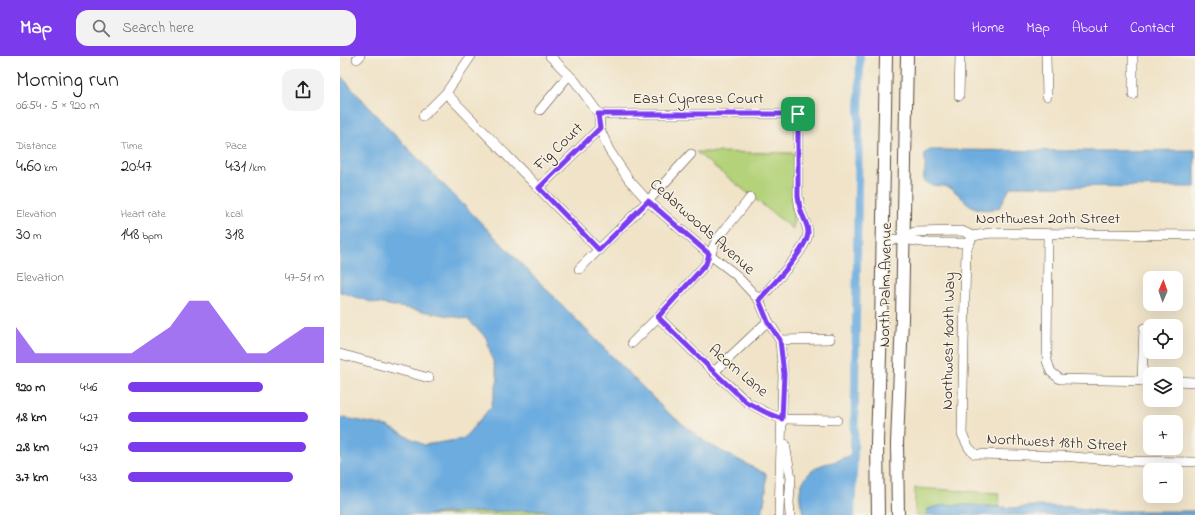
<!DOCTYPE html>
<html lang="en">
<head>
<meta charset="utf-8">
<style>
	body { margin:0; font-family:"Indie Flower",sans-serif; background:#f2f2f2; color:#202124; height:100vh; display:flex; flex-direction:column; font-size:15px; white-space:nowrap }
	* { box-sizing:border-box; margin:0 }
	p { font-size:13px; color:#757577 }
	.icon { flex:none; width:22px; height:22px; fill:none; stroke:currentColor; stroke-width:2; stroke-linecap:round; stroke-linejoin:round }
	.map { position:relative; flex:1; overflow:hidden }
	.sheet { display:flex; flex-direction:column; background:#fff; width:340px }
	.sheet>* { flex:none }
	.needle { width:26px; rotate:2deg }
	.buttons { position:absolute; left:803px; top:215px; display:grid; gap:8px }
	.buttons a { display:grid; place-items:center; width:40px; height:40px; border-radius:8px; background:#fff; box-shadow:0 4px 16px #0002; font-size:20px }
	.pin { position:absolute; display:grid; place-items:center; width:34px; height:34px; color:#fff; margin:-17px; border-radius:8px; box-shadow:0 2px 6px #0006 }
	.round { display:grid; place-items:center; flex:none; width:42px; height:42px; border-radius:12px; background:#f2f2f2 }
	.headline { display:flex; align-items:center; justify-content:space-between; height:68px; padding:0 16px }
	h1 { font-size:22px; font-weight:600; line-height:30px }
	.stats { display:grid; grid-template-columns:repeat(3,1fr); gap:6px; height:68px; padding:4px 16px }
	.stats div { display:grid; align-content:center }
	.stats b { font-size:17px; font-weight:600 }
	.stats small { font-size:11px; font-weight:400 }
	.stats p { font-size:11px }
	.chart { height:112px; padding:8px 16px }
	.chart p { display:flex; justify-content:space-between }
	.chart svg { width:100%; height:72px; margin-top:4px; fill:#7c3aed; opacity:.7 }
	ul { padding:0 16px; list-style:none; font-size:13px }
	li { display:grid; grid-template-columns:64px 48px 1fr; align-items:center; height:30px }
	li i { height:10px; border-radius:5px; background:#7c3aed }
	header { display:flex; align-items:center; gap:24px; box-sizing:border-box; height:56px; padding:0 20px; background:#7c3aed; color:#fff }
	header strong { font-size:19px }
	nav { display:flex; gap:22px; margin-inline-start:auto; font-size:14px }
	.search { width:280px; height:36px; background:#f2f2f2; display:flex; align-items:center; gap:10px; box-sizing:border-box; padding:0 14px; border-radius:12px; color:#757577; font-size:15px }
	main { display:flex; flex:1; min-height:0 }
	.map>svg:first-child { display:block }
	.green { fill:#b3d279; stroke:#777e4c }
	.water { fill:#6cacdf; stroke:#546b7e }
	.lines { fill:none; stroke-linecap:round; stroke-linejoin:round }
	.canal { stroke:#6cacdf; stroke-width:8 }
	.minor-casing { stroke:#564638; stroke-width:10 }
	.major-casing { stroke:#564638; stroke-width:14 }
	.minor { stroke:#fff; stroke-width:9 }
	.major { stroke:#fff; stroke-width:12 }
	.route-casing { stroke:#fff; stroke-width:8 }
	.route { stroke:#7c3aed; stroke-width:5 }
	.labels { text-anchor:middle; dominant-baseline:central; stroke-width:3; stroke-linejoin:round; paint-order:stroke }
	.street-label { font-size:16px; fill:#3b2a1e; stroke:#f7f3e8 }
</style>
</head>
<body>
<header>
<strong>Map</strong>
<div class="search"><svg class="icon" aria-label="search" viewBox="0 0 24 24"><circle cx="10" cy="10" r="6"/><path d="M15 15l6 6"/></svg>Search here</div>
<nav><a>Home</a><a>Map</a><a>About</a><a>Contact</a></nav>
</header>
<main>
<section class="sheet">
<div class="headline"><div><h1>Morning run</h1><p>06:54 · 5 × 920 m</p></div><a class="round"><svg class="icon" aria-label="share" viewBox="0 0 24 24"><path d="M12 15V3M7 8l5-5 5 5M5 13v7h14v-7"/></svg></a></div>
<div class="stats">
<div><p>Distance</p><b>4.60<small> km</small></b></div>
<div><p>Time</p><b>20:47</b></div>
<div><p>Pace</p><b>4:31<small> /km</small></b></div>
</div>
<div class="stats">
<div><p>Elevation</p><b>30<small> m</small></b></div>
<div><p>Heart rate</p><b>148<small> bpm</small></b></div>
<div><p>kcal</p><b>318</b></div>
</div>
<div class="chart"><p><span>Elevation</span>47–51 m</p>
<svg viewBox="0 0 160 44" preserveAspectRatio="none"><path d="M0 44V22L10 38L20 38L30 38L40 38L50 38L60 38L70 30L80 22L90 6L100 6L110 22L120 38L130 38L140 30L150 22L160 22V44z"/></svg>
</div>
<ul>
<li><b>920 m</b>4:46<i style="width:69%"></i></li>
<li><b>1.8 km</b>4:27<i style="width:92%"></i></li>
<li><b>2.8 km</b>4:27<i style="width:91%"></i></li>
<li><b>3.7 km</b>4:33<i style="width:84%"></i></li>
</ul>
</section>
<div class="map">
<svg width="855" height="459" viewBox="0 0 855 459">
	<rect width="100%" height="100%" fill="#f7f3e8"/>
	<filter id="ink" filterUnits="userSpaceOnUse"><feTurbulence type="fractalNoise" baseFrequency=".025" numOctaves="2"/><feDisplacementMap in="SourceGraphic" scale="8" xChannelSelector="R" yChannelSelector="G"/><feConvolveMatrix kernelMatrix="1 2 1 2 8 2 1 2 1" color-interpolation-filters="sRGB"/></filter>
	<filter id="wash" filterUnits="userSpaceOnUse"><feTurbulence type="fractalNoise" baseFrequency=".012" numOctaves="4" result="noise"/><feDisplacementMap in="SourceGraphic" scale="16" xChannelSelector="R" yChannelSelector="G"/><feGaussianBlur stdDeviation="0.9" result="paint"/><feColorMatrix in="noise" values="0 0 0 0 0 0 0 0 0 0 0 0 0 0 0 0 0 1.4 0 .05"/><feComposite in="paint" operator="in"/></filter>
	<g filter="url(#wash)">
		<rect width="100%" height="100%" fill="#f0e3c8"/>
		<g class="green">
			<path d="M356,96L454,97L453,173Z"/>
			<path d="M575,432L658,437L660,450L658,451L631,449H603L588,453L586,459H575Z"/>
			<path d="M202,454L222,459H88L103,457Z"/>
		</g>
		<g class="water">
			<path d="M0,19L46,70L326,355L368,388L426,418V435L422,459H222L202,454L103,457L88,459H0V361L47,370L84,389L123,383L151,351L158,323L146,281L127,263L31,246L0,236Z"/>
			<path d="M590,94L765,95L855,94V131L678,130L670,132L660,151C644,156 634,154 623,143C618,138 614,134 608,131C601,128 589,132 585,125C582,121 585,117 585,113C586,108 584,103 585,97Z"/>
			<path d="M514,399L511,459H465C456,441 458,424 476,412C481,408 490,407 497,405C503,402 507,400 514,399Z"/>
			<path d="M603,449H631L674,452L694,450L730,451L760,455H855V459H586L588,453Z"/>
		</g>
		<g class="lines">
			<path class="canal" d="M511,459L514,399L520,0"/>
		</g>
	</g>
	<g filter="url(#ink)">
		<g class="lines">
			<g class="minor-casing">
				<g id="minor">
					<path d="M210,0L235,25L259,58L260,73L269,94L289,124L308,145L369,198L395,218L419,244L428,265L440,284L443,319L439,459"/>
					<path d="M706,0L707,40"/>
					<path d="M793,0V39"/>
					<path d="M17,3L20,0"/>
					<path d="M106,37L259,194"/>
					<path d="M619,40L620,0"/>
					<path d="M200,54L229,19"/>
					<path d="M259,58H458V140C459,144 459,149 460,153C462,160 467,168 468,176C468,193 431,230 419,244"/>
					<path d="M83,60L106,37L131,0"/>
					<path d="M199,132L260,72"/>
					<path d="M708,178L707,305L711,316L720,323L810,325"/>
					<path d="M633,180L626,194L622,378L629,392L635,398L722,400L781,405L855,406"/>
					<path d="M563,183L574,176L622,175L633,180L650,177L855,179"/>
					<path d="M542,184L563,183L589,187H628"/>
					<path d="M239,213L308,145L351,98"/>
					<path d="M318,261L374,316L407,346L425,356L442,363L497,364"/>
					<path d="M440,284L490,283"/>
					<path d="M292,287L318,261L366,208L376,185L410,142"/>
					<path d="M0,298L89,322"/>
					<path d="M374,316L428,265"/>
					<path d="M802,325L804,272"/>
					<path d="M836,325L855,326"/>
					<path d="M445,388L451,422L449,446L450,459"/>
				</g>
			</g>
			<g class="major-casing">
				<g id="major">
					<path d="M538,459L537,386L541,271L546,0"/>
					<path d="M558,459L557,387L562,263L567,0"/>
				</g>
			</g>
			<use href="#minor" class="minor"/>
			<use href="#major" class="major"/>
		</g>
	</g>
	<g class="lines" filter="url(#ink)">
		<g class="route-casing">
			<path id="route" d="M258,58H458V140C459,144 459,149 460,152C462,160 468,168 468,176C468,193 431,230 419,244L428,266L440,284L444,318L442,363L425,356L406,346L374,316L318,261L366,208L369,198L308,145L259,194L199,132L260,72Z"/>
		</g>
		<use href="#route" class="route"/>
	</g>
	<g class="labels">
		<g class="street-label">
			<text x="358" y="43">East Cypress Court</text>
			<text transform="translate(219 91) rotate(-44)">Fig Court</text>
			<text x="708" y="163">Northwest 20th Street</text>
			<text transform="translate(362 171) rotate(42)">Cedarwoods Avenue</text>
			<text transform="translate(546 229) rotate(-89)">North Palm Avenue</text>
			<text transform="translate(609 285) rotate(-89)">Northwest 100th Way</text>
			<text transform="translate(398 315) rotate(40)">Acorn Lane</text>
			<text transform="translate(717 387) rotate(3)">Northwest 18th Street</text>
		</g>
	</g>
</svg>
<div class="buttons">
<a><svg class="needle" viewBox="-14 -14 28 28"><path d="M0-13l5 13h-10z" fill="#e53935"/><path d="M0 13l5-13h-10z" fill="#757577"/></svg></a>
<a><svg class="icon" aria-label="locate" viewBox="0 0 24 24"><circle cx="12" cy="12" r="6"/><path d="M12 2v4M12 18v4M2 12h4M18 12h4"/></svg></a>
<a><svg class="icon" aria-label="layers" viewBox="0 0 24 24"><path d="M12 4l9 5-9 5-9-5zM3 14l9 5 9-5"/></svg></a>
<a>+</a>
<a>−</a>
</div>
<div class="pin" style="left:458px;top:58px;background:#1e9e55"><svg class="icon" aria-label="arrive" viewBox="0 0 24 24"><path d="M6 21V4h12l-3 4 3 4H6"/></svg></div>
</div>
</main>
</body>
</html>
